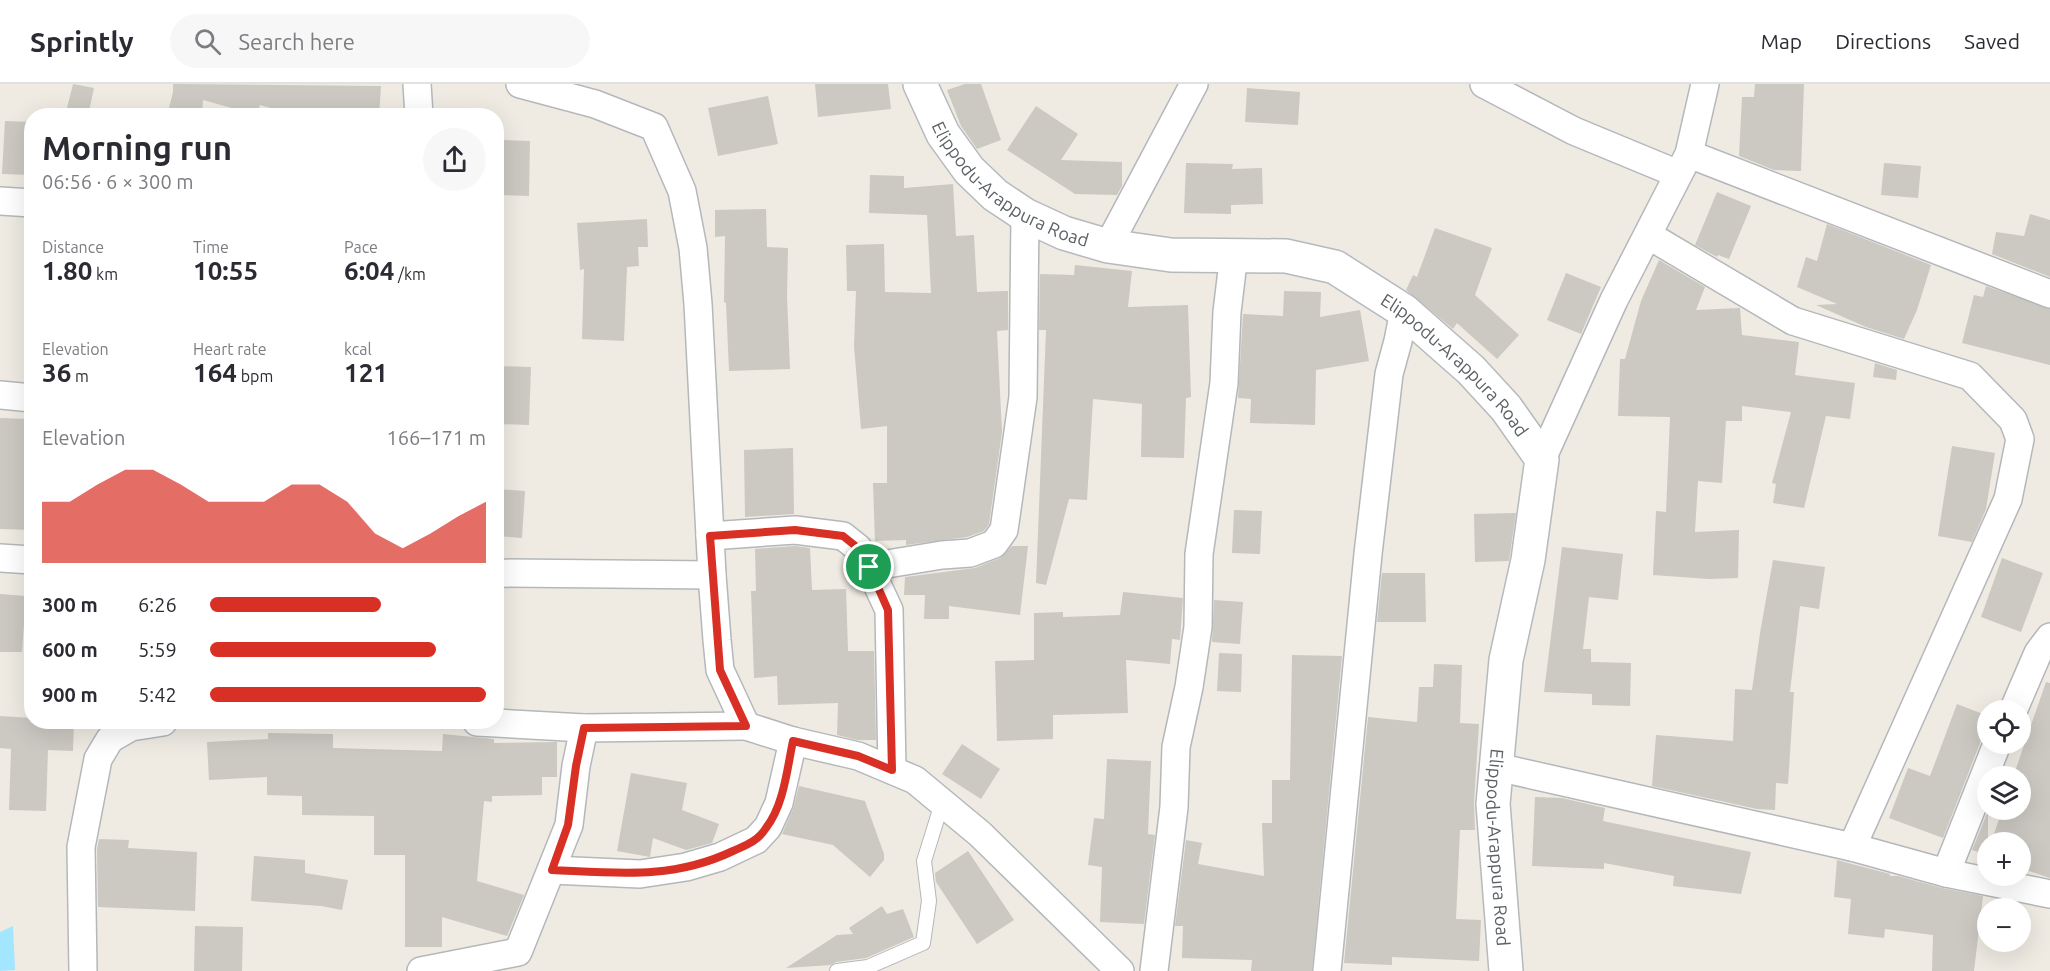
<!DOCTYPE html>
<html lang="en">
<head>
<meta charset="utf-8">
<style>
	body { margin:0; font-family:Ubuntu,sans-serif; background:#f7f7f7; color:#2b2b33; height:100vh; display:flex; flex-direction:column; font-size:22px; white-space:nowrap }
	* { box-sizing:border-box; margin:0 }
	p { font-size:20px; color:#7c7c81 }
	.icon { flex:none; width:33px; height:33px; fill:none; stroke:currentColor; stroke-width:2; stroke-linecap:round; stroke-linejoin:round }
	.map { position:relative; flex:1; overflow:hidden }
	.panel { position:absolute; left:24px; top:24px; width:480px; height:621px; display:flex; flex-direction:column; background:#fff; border-radius:24px; box-shadow:0 6px 24px #0002 }
	.panel>* { flex:none }
	.controls { position:absolute; left:1977px; top:616px; display:grid; gap:12px }
	.controls a { display:grid; place-items:center; width:54px; height:54px; border-radius:50%; background:#fff; box-shadow:0 6px 24px #0002; font-size:30px }
	.pin { position:absolute; display:grid; place-items:center; width:51px; height:51px; color:#fff; margin:-26px; border:3px solid #fff; border-radius:50%; box-shadow:0 2px 6px #0007 }
	.round { display:grid; place-items:center; flex:none; width:63px; height:63px; border-radius:32px; background:#f7f7f7 }
	.summary { display:flex; align-items:center; justify-content:space-between; height:102px; padding:0 18px }
	h1 { font-size:33px; font-weight:700; line-height:45px }
	.stats { display:grid; grid-template-columns:repeat(3,1fr); gap:9px; height:102px; padding:6px 18px }
	.stats div { display:grid; align-content:center }
	.stats b { font-size:26px; font-weight:700 }
	.stats small { font-size:16px; font-weight:400 }
	.stats p { font-size:16px }
	.chart { height:168px; padding:12px 18px }
	.chart p { display:flex; justify-content:space-between }
	.chart svg { width:100%; height:108px; margin-top:6px; fill:#d93025; opacity:.7 }
	ul { padding:0 18px; list-style:none; font-size:20px }
	li { display:grid; grid-template-columns:96px 72px 1fr; align-items:center; height:45px }
	li i { height:15px; border-radius:8px; background:#d93025 }
	header { display:flex; align-items:center; gap:36px; box-sizing:border-box; height:84px; padding:0 30px; background:#fff; border-bottom:2px solid #e1e1e2 }
	header strong { font-size:28px }
	nav { display:flex; gap:33px; margin-inline-start:auto; font-size:21px }
	.search { width:420px; height:54px; background:#f7f7f7; display:flex; align-items:center; gap:15px; box-sizing:border-box; padding:0 21px; border-radius:33px; color:#7c7c81; font-size:22px }
	.map>svg:first-child { display:block }
	.water { fill:#a3e6ff }
	.building { fill:#ccc8c2 }
	.lines { fill:none; stroke-linecap:round; stroke-linejoin:round }
	.lane-casing { stroke:#b4b8bb; stroke-width:16 }
	.street-casing { stroke:#b4b8bb; stroke-width:30 }
	.secondary-casing { stroke:#b5babe; stroke-width:36 }
	.lane { stroke:#fff; stroke-width:14 }
	.street { stroke:#fff; stroke-width:27 }
	.secondary { stroke:#fff; stroke-width:33 }
	.route-casing { stroke:#fff; stroke-width:12 }
	.route { stroke:#d93025; stroke-width:8 }
	.labels { text-anchor:middle; dominant-baseline:central; stroke-width:4.5; stroke-linejoin:round; paint-order:stroke }
	.street-label { font-size:18px; fill:#5b6165; stroke:#fff }
</style>
</head>
<body>
<header>
<strong>Sprintly</strong>
<div class="search"><svg class="icon" aria-label="search" viewBox="0 0 24 24"><circle cx="10" cy="10" r="6"/><path d="M15 15l6 6"/></svg>Search here</div>
<nav><a>Map</a><a>Directions</a><a>Saved</a></nav>
</header>
<div class="map">
<svg width="2050" height="887" viewBox="0 0 2050 887">
	<rect width="100%" height="100%" fill="#efebe3"/>
	<path class="water" d="M13,842L15,886L0,887V848Z"/>
	<g class="building">
		<path d="M73,0L94,4L88,32H65Z"/>
		<path d="M173,0L381,2L379,32H299L260,21L257,31L203,16L202,32H167L173,8Z"/>
		<path d="M815,0H888L891,25L818,33Z"/>
		<path d="M965,0H981L1001,56L977,65L961,42L947,6Z"/>
		<path d="M1755,0H1804L1801,87L1774,86L1739,72L1742,13H1754Z"/>
		<path d="M1247,4L1300,8L1298,41L1245,38Z"/>
		<path d="M768,12L778,60L718,72L708,24Z"/>
		<path d="M1036,22L1078,50L1061,76L1122,78V102L1117,111L1075,110L1007,66Z"/>
		<path d="M5,37L32,38V91L2,90Z"/>
		<path d="M500,56L530,57L529,112L499,111Z"/>
		<path d="M1186,79L1233,80L1232,85L1262,84L1263,120L1231,121V130L1184,129Z"/>
		<path d="M1884,79L1921,82L1918,114L1881,111Z"/>
		<path d="M870,91L904,92V104L953,100L956,152L974,151L977,208L1008,207V246L997,247L1002,348L989,440L984,447L967,453L906,461V456L875,457L873,399H887V342L861,345L854,262L856,207H847L846,161L884,160L885,208L931,209L927,131L869,129Z"/>
		<path d="M1717,108L1751,122L1729,175L1718,171L1717,173L1695,161Z"/>
		<path d="M766,125L767,163L788,164L787,212L790,285L729,287L726,219L724,218L725,152L715,153V126Z"/>
		<path d="M2030,130L2050,136V193L1992,170L1996,148L2024,152Z"/>
		<path d="M647,135L648,163H638L639,182L627,183L624,257L582,255L584,185L580,186L577,139Z"/>
		<path d="M1827,140L1931,181L1917,226L1904,255L1866,243L1816,221L1837,220L1797,203L1806,173L1817,177Z"/>
		<path d="M1435,144L1492,164L1475,211L1519,251L1497,275L1457,239L1453,245L1406,206L1413,191L1417,193Z"/>
		<path d="M1659,176L1705,203L1696,226L1740,224L1742,251L1799,258L1795,291L1855,299L1850,335L1826,332L1804,424L1773,419L1776,400L1772,399L1791,328L1742,322V337H1726L1722,399L1698,397L1695,448L1739,446L1738,494L1709,495L1653,491L1656,427L1666,428L1670,333L1618,332L1620,275H1625L1641,217Z"/>
		<path d="M1075,181L1132,187L1128,223L1188,221L1191,313L1186,314L1184,374L1141,373L1142,320L1093,315L1087,416L1069,415L1046,501L1036,499L1046,246H1039L1040,190L1074,191Z"/>
		<path d="M1566,189L1601,203L1581,250L1547,236Z"/>
		<path d="M1986,202L2050,225V281L1962,259L1974,211L1983,213Z"/>
		<path d="M1284,207L1321,208L1320,233L1360,226L1369,277L1316,286L1315,341L1250,339L1251,315L1238,314L1243,230L1283,232Z"/>
		<path d="M1875,279L1897,286L1896,296L1873,293Z"/>
		<path d="M496,282L531,283L529,341L496,340Z"/>
		<path d="M0,334L31,335L32,446L0,445Z"/>
		<path d="M1952,362L1995,369L1986,425L1972,458L1938,452Z"/>
		<path d="M793,364L794,430L745,433L744,366Z"/>
		<path d="M496,405L525,407L522,454L496,452Z"/>
		<path d="M1234,426L1262,427L1260,470L1232,469Z"/>
		<path d="M1516,429L1509,477L1475,478L1474,430Z"/>
		<path d="M795,462L810,464L812,506L846,505L848,567H874L876,656H857L837,651L838,619L778,621L777,592L754,594L751,507H756L755,465Z"/>
		<path d="M1012,462H1028L1020,531L949,522V535H924L925,511H904L905,493L975,484L1000,474Z"/>
		<path d="M1562,463L1623,470L1618,516L1589,513L1583,565H1591V578L1631,579L1630,622L1592,621V610L1544,608Z"/>
		<path d="M2002,474L2043,489L2021,548L1981,533Z"/>
		<path d="M1773,476L1825,483L1819,525L1800,522L1790,608H1794L1788,700L1776,699L1775,726L1757,725L1652,702L1656,651L1733,657L1735,605L1752,606L1760,549Z"/>
		<path d="M1382,489H1425L1426,538H1377Z"/>
		<path d="M1123,508L1183,514L1180,556L1172,555L1170,580L1126,576L1128,629L1053,631V655L997,657L995,577L1034,576V529L1063,528V533L1120,531Z"/>
		<path d="M0,510L26,512L22,568H0Z"/>
		<path d="M1214,516L1243,518L1240,560L1212,558Z"/>
		<path d="M1219,569L1242,570L1241,608L1217,607Z"/>
		<path d="M1292,571L1342,572L1312,887H1251L1252,876L1182,874L1183,842H1175L1186,756L1202,759L1198,780L1264,792L1262,739H1272V696H1290Z"/>
		<path d="M1434,580L1462,581L1460,639L1479,640L1474,718L1475,746H1460L1456,835L1481,836L1479,877L1392,873V881L1344,879L1368,633L1417,638L1419,603H1433Z"/>
		<path d="M2046,598L2050,599V794L2020,784V759H1991L2002,726H2020V693H2013Z"/>
		<path d="M1957,620L1988,632V648L1982,654L1943,754L1889,734L1908,684L1930,692Z"/>
		<path d="M0,632L32,634V638H74L73,667L48,666L46,727L9,726L11,665L0,664Z"/>
		<path d="M268,649L333,650V664L442,667L443,650L494,655V659L557,658V693H542V711L492,712V718L484,717L477,797L524,811L507,852L442,833V863H405V771H374V732L302,731V712L267,711V693L209,696L207,658L268,655Z"/>
		<path d="M962,660L1000,685L981,715L942,690Z"/>
		<path d="M1107,675L1151,677L1148,750L1155,751L1144,840L1100,838L1102,783L1088,781L1094,734L1104,735Z"/>
		<path d="M631,689L687,699L682,726L719,740L712,759L686,766L653,754L650,773L617,767Z"/>
		<path d="M799,702L865,717L884,770V776L870,793L833,761L782,750L793,725Z"/>
		<path d="M1535,713L1562,714L1605,724L1603,737L1751,768L1741,810L1673,802L1674,792L1604,779V785L1532,782Z"/>
		<path d="M1988,727V771L1972,766Z"/>
		<path d="M99,755L129,756L128,764L197,768L195,827L98,823L97,765Z"/>
		<path d="M968,767L1014,836L977,860L936,798L935,789Z"/>
		<path d="M254,772L305,776V789L348,796L342,826L321,822L251,817Z"/>
		<path d="M1837,776L1890,790V792H1898L1942,804L1983,812L1974,887H1932L1933,851L1885,845L1884,854L1848,850L1851,815L1834,813Z"/>
		<path d="M882,822L887,830L903,825L914,853L866,874L836,878L831,881L786,884L837,851L853,850L849,844Z"/>
		<path d="M195,842L243,843L242,887H194Z"/>
	</g>
	<g class="lines">
		<g class="lane-casing">
			<path id="lane" d="M837,887L868,883L923,859L929,817L924,777L942,719"/>
		</g>
		<g class="street-casing">
			<g id="street">
				<path d="M417,0L419,32"/>
				<path d="M520,0L595,20L654,43L682,107L693,164L698,220L712,491L717,556L720,586L746,642L793,657L858,672L915,696L980,750L1120,887"/>
				<path d="M1484,0L1574,47L1678,90"/>
				<path d="M1689,70L2050,210"/>
				<path d="M0,117L32,119"/>
				<path d="M1648,151L1793,237L1970,292L2013,336L2020,355L2008,415L1852,763"/>
				<path d="M1108,162L1194,0"/>
				<path d="M0,311L32,314"/>
				<path d="M1542,375L1614,216L1689,70L1705,0"/>
				<path d="M710,452L795,446L843,452L858,464L869,483L942,471L970,469L994,460L1004,446L1023,313L1025,131"/>
				<path d="M0,474L32,476"/>
				<path d="M869,483L889,526L892,686"/>
				<path d="M496,489L712,491"/>
				<path d="M2013,627L2038,569L2050,553"/>
				<path d="M477,638L584,644L746,642"/>
				<path d="M1497,683L1852,763L1946,789L2050,810"/>
				<path d="M552,786L640,790L686,783L720,773L756,756L768,743L779,719L793,657"/>
				<path d="M1946,789L1997,660"/>
				<path d="M83,887L81,763L98,675L110,655L131,643L163,638"/>
				<path d="M421,887L518,868L569,741L576,682L584,644"/>
				<path d="M1154,887L1174,723L1176,663L1189,603L1198,543L1199,470L1224,299L1227,228L1234,170"/>
				<path d="M1327,887L1368,470L1389,290L1398,257L1404,227"/>
			</g>
		</g>
		<g class="secondary-casing">
			<g id="secondary">
				<path id="s1" d="M920,0L943,50L969,86L995,111L1025,131L1064,149L1108,162L1171,171L1286,172L1335,183L1404,227L1471,286L1506,324L1542,375L1528,476L1506,576L1493,720L1506,887"/>
			</g>
		</g>
		<use href="#lane" class="lane"/>
		<use href="#street" class="street"/>
		<use href="#secondary" class="secondary"/>
	</g>
	<g class="lines">
		<g class="route-casing">
			<path id="route" d="M795,446L843,452L858,464L869,483L888,526L892,686L858,672L793,657C787,685 784,721 766,744C758,757 746,761 733,767C672,796 617,789 552,786L568,741L576,682L584,644L746,642L720,586L710,452Z"/>
		</g>
		<use href="#route" class="route"/>
	</g>
	<g class="labels">
		<g class="street-label">
			<text stroke="none"><textPath href="#s1" startOffset="141">Elippodu-Arappura Road</textPath></text>
			<text stroke="none"><textPath href="#s1" startOffset="645">Elippodu-Arappura Road</textPath></text>
			<text stroke="none"><textPath href="#s1" startOffset="1167">Elippodu-Arappura Road</textPath></text>
		</g>
	</g>
</svg>
<div class="controls">
<a><svg class="icon" aria-label="locate" viewBox="0 0 24 24"><circle cx="12" cy="12" r="6"/><path d="M12 2v4M12 18v4M2 12h4M18 12h4"/></svg></a>
<a><svg class="icon" aria-label="layers" viewBox="0 0 24 24"><path d="M12 4l9 5-9 5-9-5zM3 14l9 5 9-5"/></svg></a>
<a>+</a>
<a>−</a>
</div>
<div class="pin" style="left:869px;top:483px;background:#1e9e55"><svg class="icon" aria-label="arrive" viewBox="0 0 24 24"><path d="M6 21V4h12l-3 4 3 4H6"/></svg></div>
<section class="panel">
<div class="summary"><div><h1>Morning run</h1><p>06:56 · 6 × 300 m</p></div><a class="round"><svg class="icon" aria-label="share" viewBox="0 0 24 24"><path d="M12 15V3M7 8l5-5 5 5M5 13v7h14v-7"/></svg></a></div>
<div class="stats">
<div><p>Distance</p><b>1.80<small> km</small></b></div>
<div><p>Time</p><b>10:55</b></div>
<div><p>Pace</p><b>6:04<small> /km</small></b></div>
</div>
<div class="stats">
<div><p>Elevation</p><b>36<small> m</small></b></div>
<div><p>Heart rate</p><b>164<small> bpm</small></b></div>
<div><p>kcal</p><b>121</b></div>
</div>
<div class="chart"><p><span>Elevation</span>166–171 m</p>
<svg viewBox="0 0 160 44" preserveAspectRatio="none"><path d="M0 44V19L10 19L20 12L30 6L40 6L50 12L60 19L70 19L80 19L90 12L100 12L110 19L120 32L130 38L140 32L150 25L160 19V44z"/></svg>
</div>
<ul>
<li><b>300 m</b>6:26<i style="width:62%"></i></li>
<li><b>600 m</b>5:59<i style="width:82%"></i></li>
<li><b>900 m</b>5:42<i style="width:100%"></i></li>
</ul>
</section>
</div>
</body>
</html>
